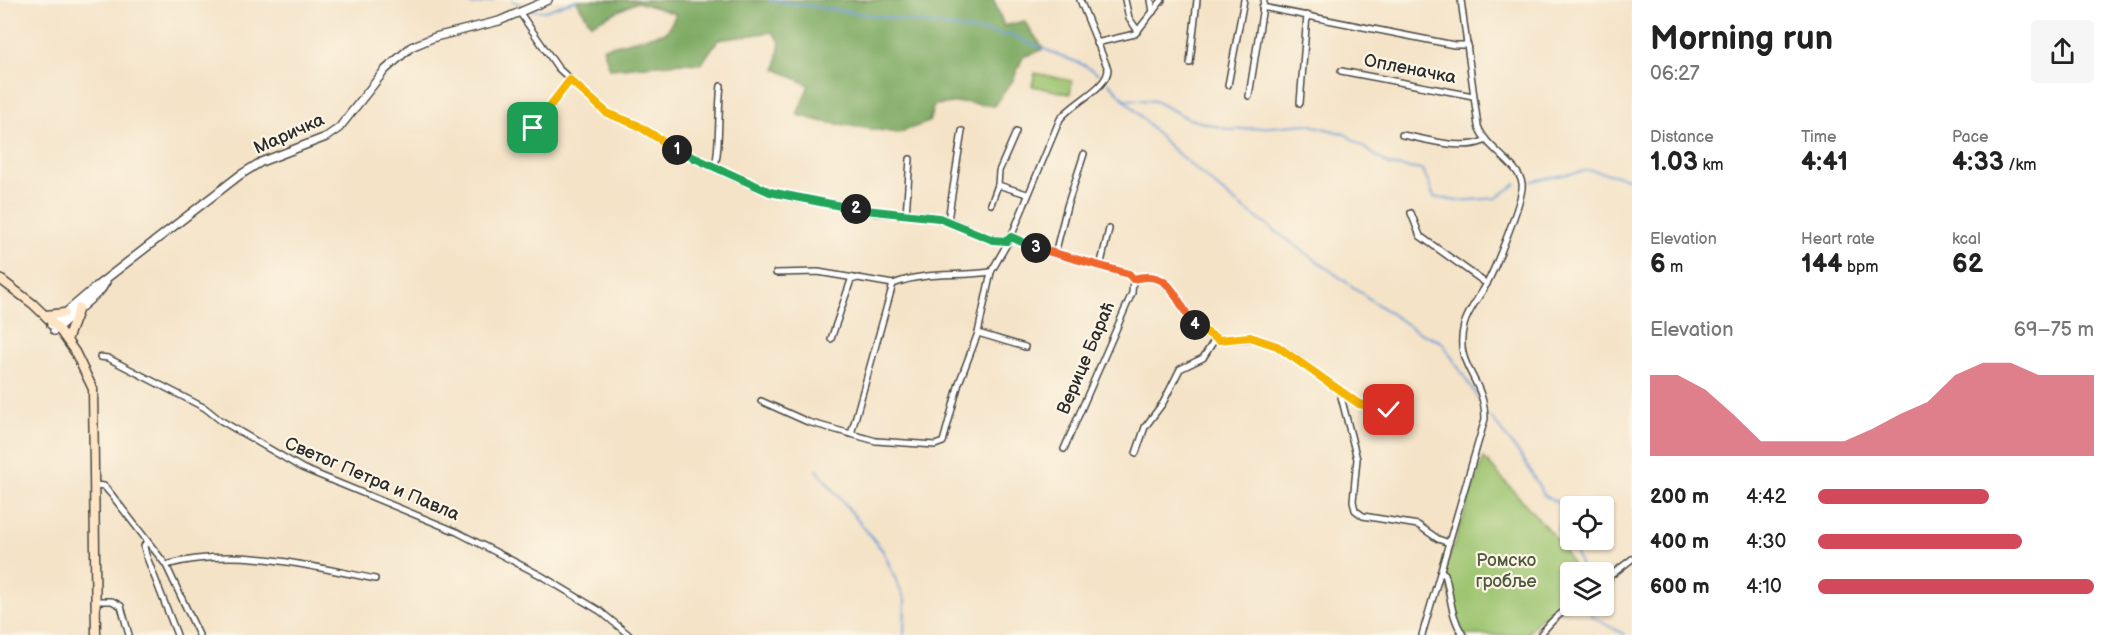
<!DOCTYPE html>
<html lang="en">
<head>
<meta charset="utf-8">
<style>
	body { margin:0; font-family:"Balsamiq Sans",sans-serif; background:#f6f6f6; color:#222; height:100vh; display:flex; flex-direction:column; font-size:22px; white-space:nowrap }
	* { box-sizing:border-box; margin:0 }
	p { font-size:20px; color:#767676 }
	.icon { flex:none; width:33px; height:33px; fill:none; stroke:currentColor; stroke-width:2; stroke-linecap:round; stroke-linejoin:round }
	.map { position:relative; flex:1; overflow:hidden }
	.side { display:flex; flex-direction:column; background:#fff; width:480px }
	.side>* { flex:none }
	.tools { position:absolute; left:1560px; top:496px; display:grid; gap:12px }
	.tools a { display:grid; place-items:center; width:54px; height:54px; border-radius:6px; background:#fff; box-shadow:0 2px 4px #0004; font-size:30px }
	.pin { position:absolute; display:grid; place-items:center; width:51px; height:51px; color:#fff; margin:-26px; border-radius:12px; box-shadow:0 3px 9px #0006 }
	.km { position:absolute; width:30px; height:30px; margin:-15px; border-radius:50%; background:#222; color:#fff; font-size:16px; line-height:30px; text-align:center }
	.round { display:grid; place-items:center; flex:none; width:63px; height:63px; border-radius:6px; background:#f6f6f6 }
	.headline { display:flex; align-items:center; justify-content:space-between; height:102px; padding:0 18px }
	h1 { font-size:33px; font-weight:700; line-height:45px }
	.stats { display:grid; grid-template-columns:repeat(3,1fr); gap:9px; height:102px; padding:6px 18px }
	.stats div { display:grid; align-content:center }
	.stats b { font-size:26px; font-weight:700 }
	.stats small { font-size:16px; font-weight:400 }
	.stats p { font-size:16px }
	.chart { height:168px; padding:12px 18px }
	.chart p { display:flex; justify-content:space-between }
	.chart svg { width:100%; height:108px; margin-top:6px; fill:#d1495b; opacity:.7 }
	ul { padding:0 18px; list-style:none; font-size:20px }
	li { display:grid; grid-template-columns:96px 72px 1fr; align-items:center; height:45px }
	li i { height:15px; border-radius:8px; background:#d1495b }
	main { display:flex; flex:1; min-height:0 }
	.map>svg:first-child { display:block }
	.green { fill:#9ec571; stroke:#64784e; stroke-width:1.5 }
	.forest { fill:#7eaa63; stroke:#546a47; stroke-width:1.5 }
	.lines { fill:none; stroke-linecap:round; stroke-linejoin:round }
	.stream { stroke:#6b9dd6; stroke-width:2 }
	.minor-casing { stroke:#494742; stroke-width:8 }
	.tertiary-casing { stroke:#494742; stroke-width:10 }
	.secondary-casing { stroke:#494742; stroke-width:11 }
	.minor { stroke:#fff; stroke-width:5 }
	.tertiary { stroke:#fff; stroke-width:7 }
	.secondary { stroke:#fee5c5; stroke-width:8 }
	.split-1-casing { stroke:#fff; stroke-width:12 }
	.split-2-casing { stroke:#fff; stroke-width:12 }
	.split-3-casing { stroke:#fff; stroke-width:12 }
	.split-4-casing { stroke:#fff; stroke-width:12 }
	.split-5-casing { stroke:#fff; stroke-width:12 }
	.split-1 { stroke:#f5b400; stroke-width:8 }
	.split-2 { stroke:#22a559; stroke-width:8 }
	.split-3 { stroke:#22a559; stroke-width:8 }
	.split-4 { stroke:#f0652b; stroke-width:8 }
	.split-5 { stroke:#f5b400; stroke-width:8 }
	.labels { text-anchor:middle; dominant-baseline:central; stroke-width:4.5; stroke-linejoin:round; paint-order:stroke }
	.street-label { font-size:18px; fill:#2b2b2b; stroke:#fcf5e5 }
	.park-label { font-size:18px; fill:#4e5940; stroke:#fcf5e5 }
</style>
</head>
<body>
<main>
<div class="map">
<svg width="1632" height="635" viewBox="0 0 1632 635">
	<rect width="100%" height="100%" fill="#fcf5e5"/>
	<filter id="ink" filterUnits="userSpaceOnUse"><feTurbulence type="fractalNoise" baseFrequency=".0167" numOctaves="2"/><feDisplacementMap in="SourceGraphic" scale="12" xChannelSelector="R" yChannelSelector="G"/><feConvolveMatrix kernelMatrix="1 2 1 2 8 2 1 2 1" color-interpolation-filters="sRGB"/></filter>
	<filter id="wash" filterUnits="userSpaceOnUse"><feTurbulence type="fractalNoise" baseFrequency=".008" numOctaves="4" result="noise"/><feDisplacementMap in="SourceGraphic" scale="24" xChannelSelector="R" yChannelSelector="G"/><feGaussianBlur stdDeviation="1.35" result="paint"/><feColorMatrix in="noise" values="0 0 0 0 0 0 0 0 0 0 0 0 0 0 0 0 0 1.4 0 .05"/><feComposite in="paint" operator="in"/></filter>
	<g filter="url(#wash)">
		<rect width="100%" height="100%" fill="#f4e3c7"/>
		<g class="green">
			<path d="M1035,73L1072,81L1070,94L1032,86Z"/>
			<path d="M1484,458L1561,544L1577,573H1570L1571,606L1540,618L1527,635H1463L1449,592L1445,569Z"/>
		</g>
		<path class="forest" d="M576,0H994L1004,26L1024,21L1044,49L1023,57L1013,80L994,106L963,102L934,105L929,122L898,133L824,122L797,115L809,85L776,69L780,41L772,32L718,40L701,64L682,63L610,69L603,48L667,32L676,14L637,2L591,24Z"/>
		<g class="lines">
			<g class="stream">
				<path d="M462,0L473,5L494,0"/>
				<path d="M512,0L525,8"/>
				<path d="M769,0L1012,36L1086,66L1098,74"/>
				<path d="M530,10L545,11L576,0"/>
				<path d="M1109,83L1170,147L1236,203L1374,302L1418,332L1442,342L1481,403"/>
				<path d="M1124,99L1155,101L1189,119L1231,130L1307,124L1345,134L1389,165L1423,170L1434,197L1457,201L1496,198L1516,184"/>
				<path d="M1532,181L1590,170L1632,179"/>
				<path d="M1490,416L1524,460L1544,495L1559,503L1564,511L1558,531L1576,553L1583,573"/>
				<path d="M817,470L883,551L905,600L904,635"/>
				<path d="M1591,612V616L1625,635"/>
			</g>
		</g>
	</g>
	<g filter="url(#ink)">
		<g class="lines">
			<g class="minor-casing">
				<g id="minor">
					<path d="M1125,0L1129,18L1138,31"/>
					<path d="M1151,0L1153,12"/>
					<path d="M1262,7L1454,45H1468"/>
					<path d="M520,13L558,68L607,113L637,125L669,146L736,178L770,192L797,199L844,205L875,213L924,215L948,220L985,237L1007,241"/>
					<path d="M1096,43L1135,34L1162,0"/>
					<path d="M1190,63L1197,0"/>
					<path d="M1341,71L1473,96"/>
					<path d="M1228,85L1244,0"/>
					<path d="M1249,96L1264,0"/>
					<path d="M1300,103L1307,15"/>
					<path d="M533,128L570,80"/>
					<path d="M1016,132L999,171L998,185L1027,194"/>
					<path d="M1402,135C1426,139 1462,151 1484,141"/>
					<path d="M714,167C720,159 718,102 721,86"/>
					<path d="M991,204L998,185"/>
					<path d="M1411,213L1420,236L1487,284"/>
					<path d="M906,215L910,159"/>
					<path d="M948,220L962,131"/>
					<path d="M1011,237L1048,252L1129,274L1133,279L1132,293L1064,449"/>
					<path d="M1055,254L1067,206L1084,154"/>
					<path d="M1100,267L1109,229"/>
					<path d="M776,273L818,272L854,278"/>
					<path d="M1133,279C1179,267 1176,314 1207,334C1226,347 1245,333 1268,342C1303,356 1327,387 1359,404C1367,408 1374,406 1382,407C1388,408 1393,412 1399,414"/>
					<path d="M978,333L1025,347"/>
					<path d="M831,339L851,280L858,278L893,284"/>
					<path d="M100,357L108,358L205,408L220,420L302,468L457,532L540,575L600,611L629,635"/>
					<path d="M1339,389L1357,459L1353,501L1355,510L1363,516L1418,525L1438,539L1449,543"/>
					<path d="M761,401L808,422L851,434L876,441L935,445L943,442L959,383L978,333L991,272L1011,237L1060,119C1073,102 1108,88 1108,69L1080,0"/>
					<path d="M851,434L893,284C925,271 957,277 991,272"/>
					<path d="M1136,453L1145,427L1163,403L1180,369L1203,358L1215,339"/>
					<path d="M95,485L104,486L111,494L166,565L199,635"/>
					<path d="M147,541L144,546L146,555L177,635"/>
					<path d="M166,565C235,546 306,565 375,579"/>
					<path d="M1441,571L1445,574C1451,595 1450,615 1463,635"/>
					<path d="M1604,598L1610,576L1632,559"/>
					<path d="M96,601H112L121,606L129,635"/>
					<path d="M1422,635L1485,419C1485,377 1453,367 1464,325C1468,310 1479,298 1486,285C1494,271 1525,196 1522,183C1518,163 1486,149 1478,126L1461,0"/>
					<path d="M1540,635C1549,624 1564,606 1580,606C1588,607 1592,610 1599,606"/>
				</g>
			</g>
			<g class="tertiary-casing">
				<g id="tertiary">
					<path d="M51,325L98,285L240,175L261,162L326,137L339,128L385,70L411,47L435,37L499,21L548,0"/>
					<path d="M54,331L101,290L106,282"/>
				</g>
			</g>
			<g class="secondary-casing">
				<g id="secondary">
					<path d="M0,279L33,304L58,328L75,352L93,389L96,635"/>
					<path d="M46,315L64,313"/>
					<path d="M67,340L79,308"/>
				</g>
			</g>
			<use href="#minor" class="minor"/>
			<use href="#tertiary" class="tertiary"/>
			<use href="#secondary" class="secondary"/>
		</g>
	</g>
	<g class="lines" filter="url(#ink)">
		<g class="split-1-casing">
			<path id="split-1" d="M533,128L570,80L607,113L637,125L677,150"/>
		</g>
		<g class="split-2-casing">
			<path id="split-2" d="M677,150L770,192L856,209"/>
		</g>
		<g class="split-3-casing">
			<path id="split-3" d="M856,209L939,218L993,240L1007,241L1011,237L1036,248"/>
		</g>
		<g class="split-4-casing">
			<path id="split-4" d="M1036,248L1129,274L1133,279C1174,268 1174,302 1195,325"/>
		</g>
		<g class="split-5-casing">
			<path id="split-5" d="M1195,325L1219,340L1250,337L1277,346L1359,404L1389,410"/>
		</g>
		<use href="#split-1" class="split-1"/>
		<use href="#split-2" class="split-2"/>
		<use href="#split-3" class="split-3"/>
		<use href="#split-4" class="split-4"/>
		<use href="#split-5" class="split-5"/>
	</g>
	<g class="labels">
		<g class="street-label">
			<text transform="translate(1410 69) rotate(11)">Опленачка</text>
			<text transform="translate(289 134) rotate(-24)">Маричка</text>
			<text transform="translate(1086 358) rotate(-67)">Верице Бараћ</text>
			<text transform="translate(372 479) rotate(23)">Светог Петра и Павла</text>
		</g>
		<g class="park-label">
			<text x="1506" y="560">Ромско<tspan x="1506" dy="21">гробље</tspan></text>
		</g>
	</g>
</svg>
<div class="tools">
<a><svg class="icon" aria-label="locate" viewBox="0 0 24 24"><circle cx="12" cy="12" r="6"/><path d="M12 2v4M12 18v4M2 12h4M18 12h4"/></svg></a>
<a><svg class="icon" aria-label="layers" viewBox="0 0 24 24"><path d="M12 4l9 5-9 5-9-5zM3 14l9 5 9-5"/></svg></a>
</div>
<div class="pin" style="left:533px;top:128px;background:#1e9e55"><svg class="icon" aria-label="arrive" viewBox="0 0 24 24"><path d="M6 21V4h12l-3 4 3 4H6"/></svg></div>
<div class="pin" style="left:1389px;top:410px;background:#d93025"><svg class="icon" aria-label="check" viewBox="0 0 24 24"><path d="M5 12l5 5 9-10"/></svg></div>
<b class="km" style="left:677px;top:150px">1</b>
<b class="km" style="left:856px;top:209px">2</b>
<b class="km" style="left:1036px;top:248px">3</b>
<b class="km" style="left:1195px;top:325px">4</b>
</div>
<section class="side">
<div class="headline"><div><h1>Morning run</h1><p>06:27</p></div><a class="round"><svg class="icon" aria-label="share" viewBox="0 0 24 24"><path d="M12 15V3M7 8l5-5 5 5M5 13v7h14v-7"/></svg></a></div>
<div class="stats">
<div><p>Distance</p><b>1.03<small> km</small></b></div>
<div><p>Time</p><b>4:41</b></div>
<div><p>Pace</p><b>4:33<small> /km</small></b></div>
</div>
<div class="stats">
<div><p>Elevation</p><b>6<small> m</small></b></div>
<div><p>Heart rate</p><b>144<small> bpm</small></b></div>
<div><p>kcal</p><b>62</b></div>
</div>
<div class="chart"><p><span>Elevation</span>69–75 m</p>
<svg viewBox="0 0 160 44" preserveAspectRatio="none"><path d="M0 44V11L10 11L20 17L30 27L40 38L50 38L60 38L70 38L80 33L90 27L100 22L110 11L120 6L130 6L140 11L150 11L160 11V44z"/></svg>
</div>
<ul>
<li><b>200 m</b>4:42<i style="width:62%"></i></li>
<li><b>400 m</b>4:30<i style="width:74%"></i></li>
<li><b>600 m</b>4:10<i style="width:100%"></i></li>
</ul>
</section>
</main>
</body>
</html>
